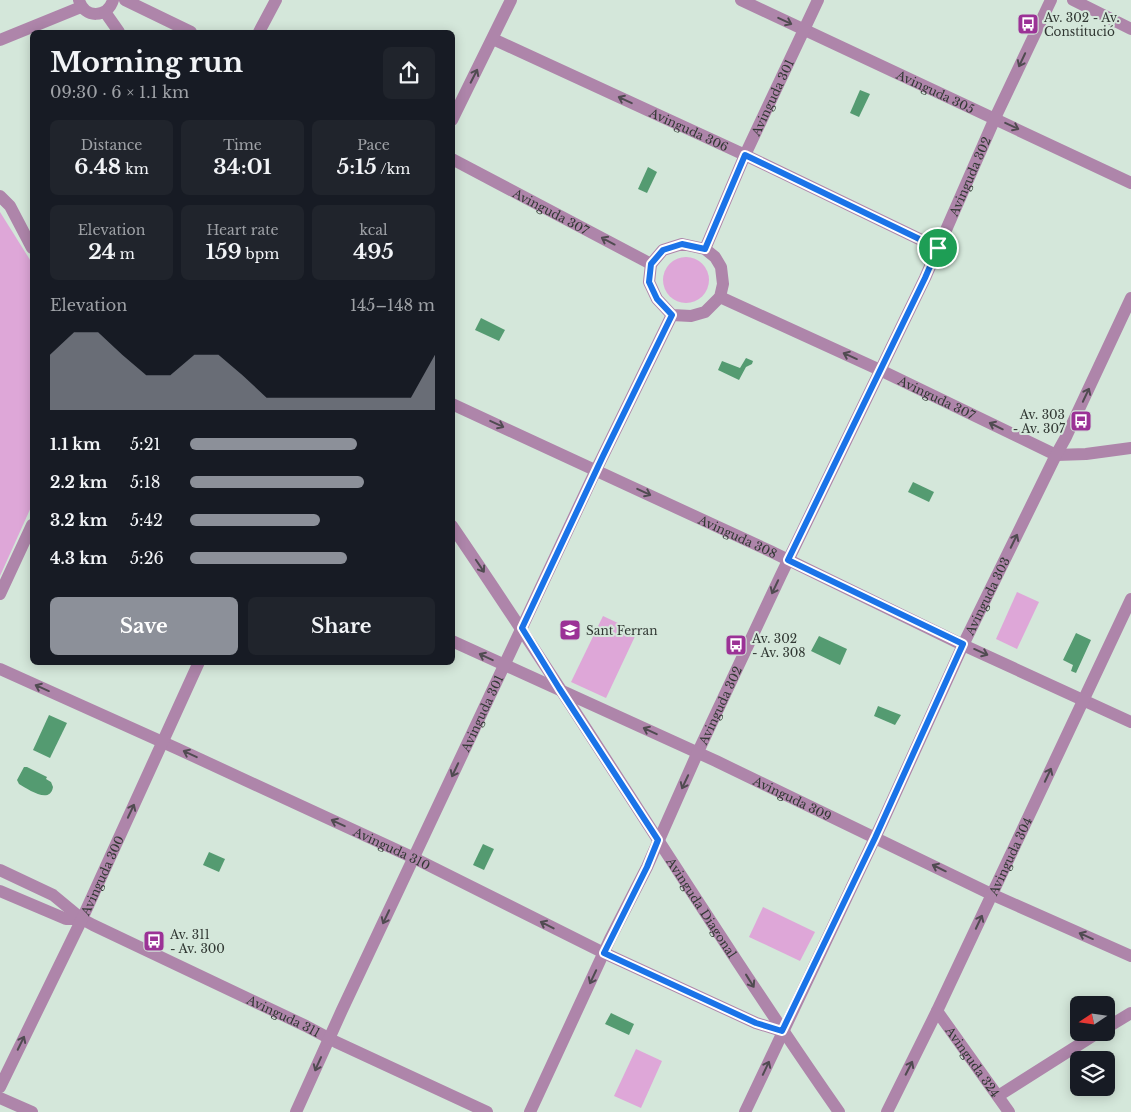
<!DOCTYPE html>
<html lang="en">
<head>
<meta charset="utf-8">
<style>
	body { margin:0; font-family:"Libre Baskerville",serif; background:#20242c; color:#f1f3f6; height:100vh; display:flex; flex-direction:column; font-size:19px; white-space:nowrap }
	* { box-sizing:border-box; margin:0 }
	p { font-size:16px; color:#9ea1a6 }
	.icon { flex:none; width:28px; height:28px; fill:none; stroke:currentColor; stroke-width:2; stroke-linecap:round; stroke-linejoin:round }
	.map { position:relative; flex:1; overflow:hidden }
	.sheet { position:absolute; left:30px; top:30px; width:425px; height:635px; display:flex; flex-direction:column; background:#171b24; border-radius:8px; box-shadow:0 2px 12px #0003 }
	.sheet>* { flex:none }
	.needle { width:32px; rotate:257deg }
	.tools { position:absolute; left:1070px; top:996px; display:grid; gap:10px }
	.tools a { display:grid; place-items:center; width:45px; height:45px; border-radius:8px; background:#171b24; box-shadow:0 2px 12px #0003; font-size:25px }
	.pin { position:absolute; display:grid; place-items:center; width:42px; height:42px; color:#fff; margin:-21px; border:2px solid #fff; border-radius:50%; box-shadow:0 1px 5px #0007 }
	.round { display:grid; place-items:center; flex:none; width:52px; height:52px; border-radius:8px; background:#20242c }
	.overview { display:flex; align-items:center; justify-content:space-between; height:85px; padding:0 20px }
	h1 { font-size:28px; font-weight:800; line-height:38px }
	.figures { display:grid; grid-template-columns:repeat(3,1fr); gap:8px; height:85px; padding:5px 20px }
	.figures div { display:grid; align-content:center; border-radius:8px; background:#20242c; text-align:center }
	.figures b { font-size:21px; font-weight:800 }
	.figures small { font-size:14px; font-weight:400 }
	.figures p { font-size:14px }
	.chart { height:140px; padding:10px 20px }
	.chart p { display:flex; justify-content:space-between }
	.chart svg { width:100%; height:90px; margin-top:5px; fill:#8c9099; opacity:.7 }
	.primary-button { display:flex; gap:10px; margin-top:auto; padding:10px 20px }
	.primary-button a { flex:1; height:58px; border-radius:8px; background:#8c9099; color:#fff; font-size:20px; font-weight:800; line-height:58px; text-align:center }
	.primary-button a+a { background:#20242c; color:#f1f3f6 }
	ul { padding:0 20px; list-style:none; font-size:16px }
	li { display:grid; grid-template-columns:80px 60px 1fr; align-items:center; height:38px }
	li i { height:12px; border-radius:6px; background:#8c9099 }
	.map>svg:first-child { display:block }
	.green { fill:#dea7d8 }
	.water { fill:#549b71 }
	.lines { fill:none; stroke-linecap:round; stroke-linejoin:round }
	.minor { stroke:#ae85aa; stroke-width:12 }
	.oneway { stroke:#504b51 }
	.route-casing { stroke:#fff; stroke-width:10 }
	.route { stroke:#1a73e8; stroke-width:6 }
	.labels { text-anchor:middle; dominant-baseline:central; stroke-width:4; stroke-linejoin:round; paint-order:stroke }
	.poi-label { font-size:12px; fill:#313833; stroke:#d4e7da; text-anchor:start }
	.street-label { font-size:12px; fill:#313833; stroke:#d4e7da }
</style>
</head>
<body>
<div class="map">
<svg width="1131" height="1112" viewBox="0 0 1131 1112">
	<rect width="100%" height="100%" fill="#d4e7da"/>
	<g class="green">
		<path d="M0,212L32,263V505L0,576Z"/>
		<circle cx="686" cy="280" r="23"/>
		<path d="M1017,592L1039,602L1017,649L996,639Z"/>
		<path d="M603,616L637,632L606,698L571,682Z"/>
		<path d="M763,907L815,932L800,961L749,937Z"/>
		<path d="M636,1049L662,1061L641,1108L614,1096Z"/>
	</g>
	<g class="water">
		<path d="M860,90L870,94L859,117L850,113Z"/>
		<path d="M648,167L657,172L647,193L638,189Z"/>
		<path d="M481,318L505,330L499,341L475,330Z"/>
		<path d="M746,358L753,361L752,364L746,367L739,380L718,370L722,361L740,368Z"/>
		<path d="M913,482L934,492L929,502L908,492Z"/>
		<path d="M1076,633L1091,640L1076,673L1071,671L1073,665L1063,660Z"/>
		<path d="M819,636L847,649L840,665L811,651Z"/>
		<path d="M878,706L901,715L895,725L874,716Z"/>
		<path d="M49,715L67,723L50,758L33,750Z"/>
		<path d="M24,767H27L47,777L46,779L51,782L53,787C50,805 28,789 19,784L17,780Z"/>
		<path d="M483,844L494,849L484,870L473,865Z"/>
		<path d="M209,852L225,859L219,872L203,865Z"/>
		<path d="M611,1013L634,1024L629,1035L605,1024Z"/>
	</g>
	<g class="lines">
		<g class="minor">
			<path d="M79,0C84,19 108,18 113,0"/>
			<path d="M125,0L191,32"/>
			<path id="s1" d="M741,0L1131,183"/>
			<path d="M1073,0L1131,29"/>
			<path d="M105,12L119,32"/>
			<path d="M259,32L276,0"/>
			<path id="s2" d="M493,39L745,155L938,248"/>
			<path d="M0,40L81,7"/>
			<path d="M452,120L511,0"/>
			<path id="s3" d="M452,159L651,264"/>
			<path d="M0,196L10,206L32,248"/>
			<path d="M682,244L705,249L715,257L721,267L723,284L720,297L705,312L691,316L672,315L657,299L649,282L651,264L663,250Z"/>
			<path id="s4" d="M705,249L745,155L818,0"/>
			<path id="s5" d="M720,297L880,370L1056,455L1086,454L1131,448"/>
			<path id="s6" d="M452,404L770,551L963,645L1131,722"/>
			<path id="s7" d="M452,526C584,719 705,920 839,1112"/>
			<path d="M0,594L32,525"/>
			<path id="s8" d="M452,641L716,761L991,894L1131,956"/>
			<path id="s9" d="M0,669L178,749L414,858L604,953L756,1023L782,1031"/>
			<path id="s10" d="M0,870L53,895L82,919L93,925L306,1026L336,1042L487,1112"/>
			<path d="M0,891L66,919H82"/>
			<path id="s11" d="M937,1011L1009,1112"/>
			<path d="M1106,1028L1131,1013"/>
			<path id="s12" d="M0,1087L82,919L199,662"/>
			<path d="M998,1096L1099,1032"/>
			<path d="M0,1098L32,1112"/>
			<path id="s13" d="M296,1112L342,1010L596,470L672,315"/>
			<path id="s14" d="M530,1112L610,939L647,867L697,754L781,575L925,278L995,118L1051,0"/>
			<path id="s15" d="M745,1112L882,823L963,645L1056,455L1066,437L1131,298"/>
			<path id="s16" d="M887,1112L937,1011L1131,599"/>
		</g>
	</g>
	<defs><path id="oneway-shaft" d="M-6 0H5M1.5-3L5.5 0L1.5 3" fill="none" stroke-width="1.6" stroke-linecap="round" stroke-linejoin="round" transform="scale(1.25)"/></defs>
	<g class="oneway">
		<use href="#oneway-shaft" transform="translate(785 21) rotate(25)"/>
		<use href="#oneway-shaft" transform="translate(1022 60) rotate(115)"/>
		<use href="#oneway-shaft" transform="translate(474 76) rotate(-63)"/>
		<use href="#oneway-shaft" transform="translate(625 100) rotate(-155)"/>
		<use href="#oneway-shaft" transform="translate(1012 126) rotate(25)"/>
		<use href="#oneway-shaft" transform="translate(608 241) rotate(-152)"/>
		<use href="#oneway-shaft" transform="translate(850 356) rotate(-156)"/>
		<use href="#oneway-shaft" transform="translate(1086 395) rotate(-65)"/>
		<use href="#oneway-shaft" transform="translate(497 424) rotate(25)"/>
		<use href="#oneway-shaft" transform="translate(996 426) rotate(-154)"/>
		<use href="#oneway-shaft" transform="translate(644 492) rotate(25)"/>
		<use href="#oneway-shaft" transform="translate(1014 541) rotate(-64)"/>
		<use href="#oneway-shaft" transform="translate(480 566) rotate(56)"/>
		<use href="#oneway-shaft" transform="translate(775 587) rotate(115)"/>
		<use href="#oneway-shaft" transform="translate(981 652) rotate(24)"/>
		<use href="#oneway-shaft" transform="translate(486 657) rotate(-155)"/>
		<use href="#oneway-shaft" transform="translate(42 688) rotate(-156)"/>
		<use href="#oneway-shaft" transform="translate(650 731) rotate(-155)"/>
		<use href="#oneway-shaft" transform="translate(190 754) rotate(-155)"/>
		<use href="#oneway-shaft" transform="translate(455 770) rotate(115)"/>
		<use href="#oneway-shaft" transform="translate(1048 775) rotate(-65)"/>
		<use href="#oneway-shaft" transform="translate(685 782) rotate(115)"/>
		<use href="#oneway-shaft" transform="translate(131 811) rotate(-65)"/>
		<use href="#oneway-shaft" transform="translate(338 823) rotate(-155)"/>
		<use href="#oneway-shaft" transform="translate(939 868) rotate(-154)"/>
		<use href="#oneway-shaft" transform="translate(386 917) rotate(115)"/>
		<use href="#oneway-shaft" transform="translate(979 922) rotate(-65)"/>
		<use href="#oneway-shaft" transform="translate(547 925) rotate(-153)"/>
		<use href="#oneway-shaft" transform="translate(1086 936) rotate(-156)"/>
		<use href="#oneway-shaft" transform="translate(593 977) rotate(115)"/>
		<use href="#oneway-shaft" transform="translate(750 981) rotate(58)"/>
		<use href="#oneway-shaft" transform="translate(21 1043) rotate(-64)"/>
		<use href="#oneway-shaft" transform="translate(318 1064) rotate(114)"/>
		<use href="#oneway-shaft" transform="translate(766 1068) rotate(-65)"/>
		<use href="#oneway-shaft" transform="translate(909 1068) rotate(-63)"/>
	</g>
	<g class="lines">
		<g class="route-casing">
			<path id="route" d="M745,155L938,248L925,278L788,560L963,644L875,838L782,1031L756,1023L604,953L647,867L658,840L559,688L522,628L603,456L672,315L657,299L649,282L651,264L663,250L682,244L705,249Z"/>
		</g>
		<use href="#route" class="route"/>
	</g>
	<defs>
		<g id="bus-square" transform="scale(1.125)"><rect x="-9" y="-9" width="18" height="18" rx="4" fill="#9b3296" stroke="#d4e7da"/><path d="M-5-6H5V4H4V6H2V4H-2V6H-4V4H-5ZM-3.5-4V0h7V-4ZM-3.5 1.2v1.5H-2V1.2ZM2 1.2v1.5H3.5V1.2Z" fill="#fff"/></g>
		<g id="school-square" transform="scale(1.125)"><rect x="-9" y="-9" width="18" height="18" rx="4" fill="#9b3296" stroke="#d4e7da"/><path d="M0-5L7-2L0 1L-7-2ZM-4 1L0 2.5L4 1V4Q0 6-4 4Z" fill="#fff"/></g>
	</defs>
	<g fill-rule="evenodd">
		<use href="#bus-square" x="1028" y="24"/>
		<use href="#bus-square" x="1081" y="421"/>
		<use href="#school-square" x="570" y="630"/>
		<use href="#bus-square" x="736" y="645"/>
		<use href="#bus-square" x="154" y="941"/>
	</g>
	<g class="labels">
		<g class="poi-label">
			<text x="1044" y="17">Av. 302 - Av.<tspan x="1044" dy="14">Constitució</tspan></text>
			<text x="1065" y="414" text-anchor="end">Av. 303<tspan x="1065" dy="14">- Av. 307</tspan></text>
			<text x="586" y="630">Sant Ferran</text>
			<text x="752" y="638">Av. 302<tspan x="752" dy="14">- Av. 308</tspan></text>
			<text x="170" y="934">Av. 311<tspan x="170" dy="14">- Av. 300</tspan></text>
		</g>
		<g class="street-label">
			<text stroke="none"><textPath href="#s1" startOffset="215">Avinguda 305</textPath></text>
			<text stroke="none"><textPath href="#s4" startOffset="166">Avinguda 301</textPath></text>
			<text stroke="none"><textPath href="#s2" startOffset="216">Avinguda 306</textPath></text>
			<text stroke="none"><textPath href="#s14" startOffset="1034">Avinguda 302</textPath></text>
			<text stroke="none"><textPath href="#s3" startOffset="112">Avinguda 307</textPath></text>
			<text stroke="none"><textPath href="#s5" startOffset="239">Avinguda 307</textPath></text>
			<text stroke="none"><textPath href="#s6" startOffset="315">Avinguda 308</textPath></text>
			<text stroke="none"><textPath href="#s15" startOffset="570">Avinguda 303</textPath></text>
			<text stroke="none"><textPath href="#s14" startOffset="449">Avinguda 302</textPath></text>
			<text stroke="none"><textPath href="#s13" startOffset="440">Avinguda 301</textPath></text>
			<text stroke="none"><textPath href="#s8" startOffset="375">Avinguda 309</textPath></text>
			<text stroke="none"><textPath href="#s9" startOffset="431">Avinguda 310</textPath></text>
			<text stroke="none"><textPath href="#s16" startOffset="284">Avinguda 304</textPath></text>
			<text stroke="none"><textPath href="#s12" startOffset="235">Avinguda 300</textPath></text>
			<text stroke="none"><textPath href="#s7" startOffset="456">Avinguda Diagonal</textPath></text>
			<text stroke="none"><textPath href="#s10" startOffset="320">Avinguda 311</textPath></text>
			<text stroke="none"><textPath href="#s11" startOffset="62">Avinguda 324</textPath></text>
		</g>
	</g>
</svg>
<div class="tools">
<a><svg class="needle" viewBox="-14 -14 28 28"><path d="M0-13l5 13h-10z" fill="#e53935"/><path d="M0 13l5-13h-10z" fill="#9ea1a6"/></svg></a>
<a><svg class="icon" aria-label="layers" viewBox="0 0 24 24"><path d="M12 4l9 5-9 5-9-5zM3 14l9 5 9-5"/></svg></a>
</div>
<div class="pin" style="left:938px;top:248px;background:#1e9e55"><svg class="icon" aria-label="arrive" viewBox="0 0 24 24"><path d="M6 21V4h12l-3 4 3 4H6"/></svg></div>
<section class="sheet">
<div class="overview"><div><h1>Morning run</h1><p>09:30 · 6 × 1.1 km</p></div><a class="round"><svg class="icon" aria-label="share" viewBox="0 0 24 24"><path d="M12 15V3M7 8l5-5 5 5M5 13v7h14v-7"/></svg></a></div>
<div class="figures">
<div><p>Distance</p><b>6.48<small> km</small></b></div>
<div><p>Time</p><b>34:01</b></div>
<div><p>Pace</p><b>5:15<small> /km</small></b></div>
</div>
<div class="figures">
<div><p>Elevation</p><b>24<small> m</small></b></div>
<div><p>Heart rate</p><b>159<small> bpm</small></b></div>
<div><p>kcal</p><b>495</b></div>
</div>
<div class="chart"><p><span>Elevation</span>145–148 m</p>
<svg viewBox="0 0 160 44" preserveAspectRatio="none"><path d="M0 44V17L10 6L20 6L30 17L40 27L50 27L60 17L70 17L80 27L90 38L100 38L110 38L120 38L130 38L140 38L150 38L160 17V44z"/></svg>
</div>
<ul>
<li><b>1.1 km</b>5:21<i style="width:68%"></i></li>
<li><b>2.2 km</b>5:18<i style="width:71%"></i></li>
<li><b>3.2 km</b>5:42<i style="width:53%"></i></li>
<li><b>4.3 km</b>5:26<i style="width:64%"></i></li>
</ul>
<div class="primary-button"><a>Save</a><a>Share</a></div>
</section>
</div>
</body>
</html>
